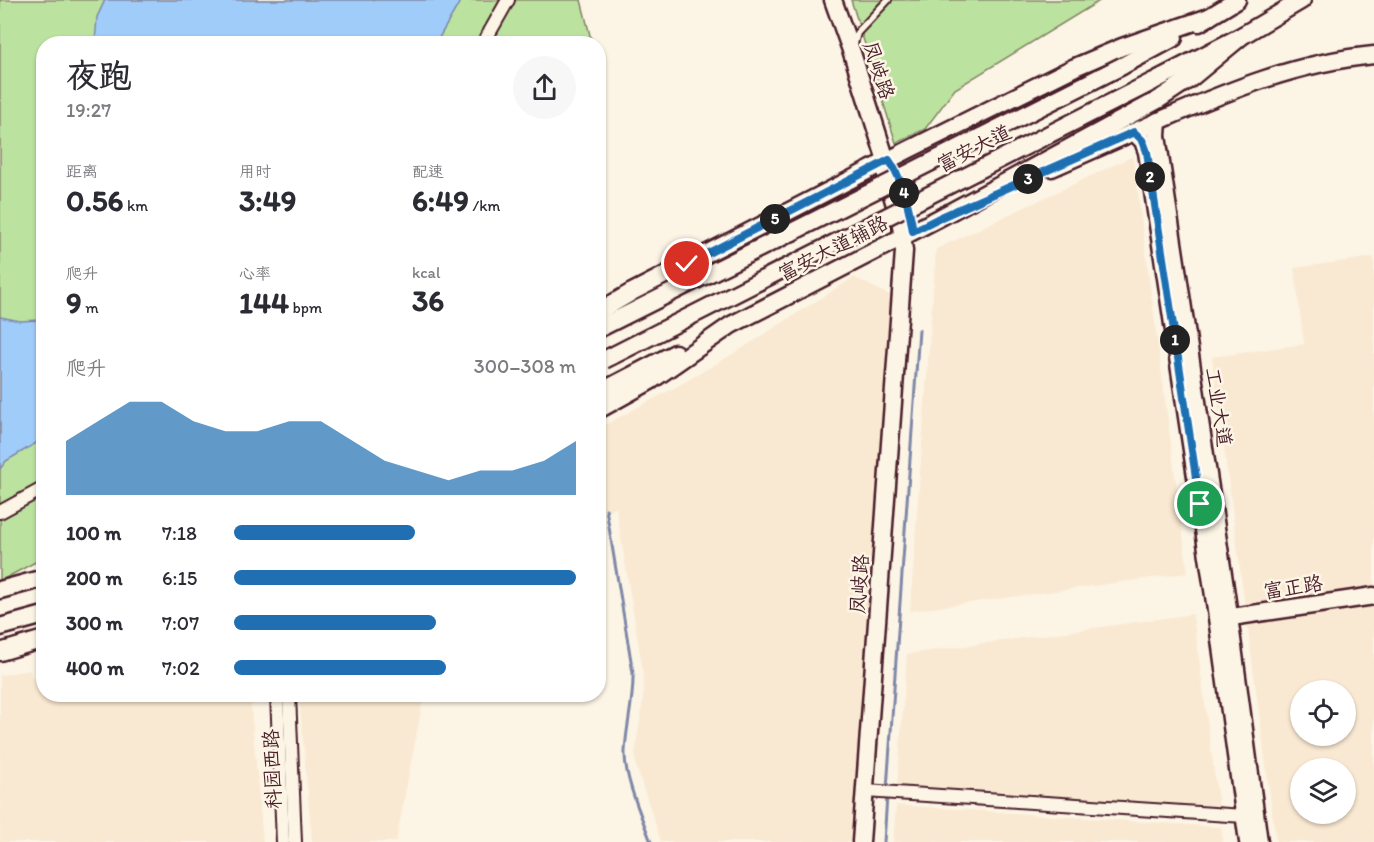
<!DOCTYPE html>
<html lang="zh">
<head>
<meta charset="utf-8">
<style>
	body { margin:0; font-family:Itim,"LXGW WenKai TC",sans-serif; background:#f7f7f7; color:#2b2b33; height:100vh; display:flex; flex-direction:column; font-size:22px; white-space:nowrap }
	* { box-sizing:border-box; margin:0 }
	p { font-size:20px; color:#7c7c81 }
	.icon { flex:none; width:33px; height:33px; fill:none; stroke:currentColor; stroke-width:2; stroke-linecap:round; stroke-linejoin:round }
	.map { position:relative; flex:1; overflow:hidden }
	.details { position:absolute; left:36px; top:36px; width:570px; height:666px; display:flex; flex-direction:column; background:#fff; border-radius:24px; box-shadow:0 2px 4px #0004 }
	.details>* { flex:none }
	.controls { position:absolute; left:1290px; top:680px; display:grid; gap:12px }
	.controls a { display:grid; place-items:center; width:66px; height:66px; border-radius:50%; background:#fff; box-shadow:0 2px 4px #0004; font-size:30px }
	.pin { position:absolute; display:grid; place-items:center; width:51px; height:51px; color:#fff; margin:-26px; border:3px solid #fff; border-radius:50%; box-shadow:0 2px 6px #0007 }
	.km { position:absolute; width:30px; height:30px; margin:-15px; border-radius:50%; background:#222; color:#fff; font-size:16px; line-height:30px; text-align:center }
	.round { display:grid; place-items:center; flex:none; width:63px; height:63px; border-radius:32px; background:#f7f7f7 }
	.headline { display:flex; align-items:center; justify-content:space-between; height:102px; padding:0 30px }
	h1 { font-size:33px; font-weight:700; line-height:45px }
	.figures { display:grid; grid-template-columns:repeat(3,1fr); gap:9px; height:102px; padding:6px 30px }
	.figures div { display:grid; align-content:center }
	.figures b { font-size:30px; font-weight:700 }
	.figures small { font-size:16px; font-weight:400 }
	.figures p { font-size:16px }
	.chart { height:168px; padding:12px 30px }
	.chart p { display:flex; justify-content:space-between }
	.chart svg { width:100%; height:108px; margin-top:6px; fill:#1f6fb2; opacity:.7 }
	ul { padding:0 30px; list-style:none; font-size:20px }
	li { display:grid; grid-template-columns:96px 72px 1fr; align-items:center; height:45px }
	li i { height:15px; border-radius:8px; background:#1f6fb2 }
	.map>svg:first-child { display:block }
	.built { fill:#fae9d2; fill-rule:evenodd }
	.green { fill:#bbe39f; stroke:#828165; stroke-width:1.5 }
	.water { fill:#a0ccfa; stroke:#7e87a7; stroke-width:1.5 }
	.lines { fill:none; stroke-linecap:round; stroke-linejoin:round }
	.stream { stroke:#7e87a7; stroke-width:3 }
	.lane-casing { stroke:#4a1f2b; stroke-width:10 }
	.street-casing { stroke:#4a1f2b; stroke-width:16 }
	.secondary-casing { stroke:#4a1f2b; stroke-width:21 }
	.lane { stroke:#fcf5e5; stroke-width:6 }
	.street { stroke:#fcf5e5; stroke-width:12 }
	.secondary { stroke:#fcf5e5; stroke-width:16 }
	.secondary-bridge-casing { stroke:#4a1f2b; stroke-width:21; stroke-linecap:butt }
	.secondary-bridge { stroke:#fcf5e5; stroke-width:16 }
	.route-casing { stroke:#fff; stroke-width:12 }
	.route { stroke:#1f6fb2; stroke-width:8 }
	.labels { text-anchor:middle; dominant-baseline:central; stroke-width:5; stroke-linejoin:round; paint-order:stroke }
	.street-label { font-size:20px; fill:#4a1f2b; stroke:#fcf5e5 }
</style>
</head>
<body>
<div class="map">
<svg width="1374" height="842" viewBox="0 0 1374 842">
	<rect width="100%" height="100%" fill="#fcf5e5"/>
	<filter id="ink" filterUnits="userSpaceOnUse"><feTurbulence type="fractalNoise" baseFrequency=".0167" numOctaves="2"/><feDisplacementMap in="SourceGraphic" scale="12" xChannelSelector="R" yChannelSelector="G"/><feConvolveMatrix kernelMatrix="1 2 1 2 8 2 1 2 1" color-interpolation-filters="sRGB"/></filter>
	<g filter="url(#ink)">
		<g class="built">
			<path d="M1133,156L1188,573L910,611L936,249Z"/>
			<path d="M1374,257V842H1276L1212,357L1304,344L1294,268ZM1300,690H1346V735H1300ZM1300,768H1346V813H1300Z"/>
			<path d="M854,277L891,296L852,842H661L636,766L635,753L644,692L643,672L616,508L599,514V428L683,383L741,349Z"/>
			<path d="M1193,614L1219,807L897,786L907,654Z"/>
			<path d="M30,670L32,678L43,675L44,694L250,695L263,842H0V675Z"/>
			<path d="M299,695H424L396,842H312Z"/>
			<path d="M896,805L1221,827L1223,842H893Z"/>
		</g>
		<g class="green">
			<path d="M0,0H581L592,43L44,44L43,558L0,581Z"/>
			<path d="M851,0H1101L955,89L925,129L896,143Z"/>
		</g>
		<g class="water">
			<path d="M105,0H461L436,43H95L97,17Z"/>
			<path d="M43,315V439L6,461L0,469V317L20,321L39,320Z"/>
		</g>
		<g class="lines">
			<g class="stream">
				<path d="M606,509L633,673C634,700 626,726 625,752C624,777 642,818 651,842"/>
				<path d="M887,789L919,330"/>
				<path d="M884,842L887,796"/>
			</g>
			<g class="lane-casing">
				<path id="lane" d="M854,44L857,33L888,0"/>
			</g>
			<g class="street-casing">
				<g id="street">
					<path d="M483,44L508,0"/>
					<path d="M0,512L44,488"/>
					<path d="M277,694L283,842"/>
					<path d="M289,694L295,842"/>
					<path d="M865,791L1244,816"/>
				</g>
			</g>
			<g class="secondary-casing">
				<g id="secondary">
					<path d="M833,0L852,53L884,154L886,175L901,225L904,251L861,842"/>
					<path d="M1199,23L1237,0"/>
					<path d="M1122,66L1174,38"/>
					<path d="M1152,82L1243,35L1302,0"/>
					<path d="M1158,121L1157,136L1226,594L1259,842"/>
					<path d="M1134,132L1143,141L1147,152L1214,596L1248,842"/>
					<path d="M1052,168C1089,152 1125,136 1161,120C1230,90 1299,62 1374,55"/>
					<path d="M598,312L632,292L908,150L1075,67L1122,47L1209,17"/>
					<path d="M598,329L792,232"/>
					<path d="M598,393L675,353"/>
					<path d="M598,410L652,380L731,325L939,218L1158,100L1191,78L1243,35"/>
					<path d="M0,590L44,578"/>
					<path d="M1218,619L1374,596"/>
					<path d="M0,627L44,615"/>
					<path d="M0,652L44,639"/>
				</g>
			</g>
			<use href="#lane" class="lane"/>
			<use href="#street" class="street"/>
			<use href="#secondary" class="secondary"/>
			<g class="secondary-bridge-casing">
				<g id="secondary-bridge">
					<path d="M792,232L1122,66"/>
					<path d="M604,360L1152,82"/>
				</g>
			</g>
			<use href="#secondary-bridge" class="secondary-bridge"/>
		</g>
	</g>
	<g class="lines" filter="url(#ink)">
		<g class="route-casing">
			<path id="route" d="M687,264L889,160C903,180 909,207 913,231L939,218L1134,132L1143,141L1147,152L1200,504"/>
		</g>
		<use href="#route" class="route"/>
	</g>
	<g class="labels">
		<g class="street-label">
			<text transform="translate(879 70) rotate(72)">凤岐路</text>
			<text transform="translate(974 148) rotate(-27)">富安大道</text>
			<text transform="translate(833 248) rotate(-27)">富安大道辅路</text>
			<text transform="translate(1219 407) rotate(81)">工业大道</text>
			<text transform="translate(859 584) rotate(-86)">凤岐路</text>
			<text transform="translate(1293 587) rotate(-9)">富正路</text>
			<text transform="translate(272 769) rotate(-92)">科园西路</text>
		</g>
	</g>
</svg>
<div class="controls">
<a><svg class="icon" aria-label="locate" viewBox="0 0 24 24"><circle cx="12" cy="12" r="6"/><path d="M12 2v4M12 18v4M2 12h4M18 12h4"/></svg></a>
<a><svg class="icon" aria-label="layers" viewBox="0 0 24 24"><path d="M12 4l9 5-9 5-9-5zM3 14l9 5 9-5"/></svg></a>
</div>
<div class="pin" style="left:1200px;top:504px;background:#1e9e55"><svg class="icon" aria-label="arrive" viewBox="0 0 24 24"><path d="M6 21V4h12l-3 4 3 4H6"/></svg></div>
<div class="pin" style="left:687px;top:264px;background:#d93025"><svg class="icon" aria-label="check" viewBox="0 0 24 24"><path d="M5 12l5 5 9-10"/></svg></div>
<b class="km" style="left:1175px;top:340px">1</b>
<b class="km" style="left:1150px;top:177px">2</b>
<b class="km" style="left:1028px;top:179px">3</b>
<b class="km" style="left:904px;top:193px">4</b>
<b class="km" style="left:775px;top:219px">5</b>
<section class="details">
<div class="headline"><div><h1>夜跑</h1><p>19:27</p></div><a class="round"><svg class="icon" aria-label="share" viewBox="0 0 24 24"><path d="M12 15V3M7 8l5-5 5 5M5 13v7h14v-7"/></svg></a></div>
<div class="figures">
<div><p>距离</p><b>0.56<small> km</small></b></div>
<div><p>用时</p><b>3:49</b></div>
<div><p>配速</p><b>6:49<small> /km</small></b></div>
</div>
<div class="figures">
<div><p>爬升</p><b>9<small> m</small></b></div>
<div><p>心率</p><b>144<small> bpm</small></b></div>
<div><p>kcal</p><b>36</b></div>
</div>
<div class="chart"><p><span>爬升</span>300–308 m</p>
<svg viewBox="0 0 160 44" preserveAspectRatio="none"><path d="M0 44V22L10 14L20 6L30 6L40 14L50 18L60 18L70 14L80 14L90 22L100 30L110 34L120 38L130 34L140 34L150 30L160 22V44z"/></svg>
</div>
<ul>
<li><b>100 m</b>7:18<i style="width:53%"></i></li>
<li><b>200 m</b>6:15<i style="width:100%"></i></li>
<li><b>300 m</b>7:07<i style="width:59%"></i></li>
<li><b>400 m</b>7:02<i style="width:62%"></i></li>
</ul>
</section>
</div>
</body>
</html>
